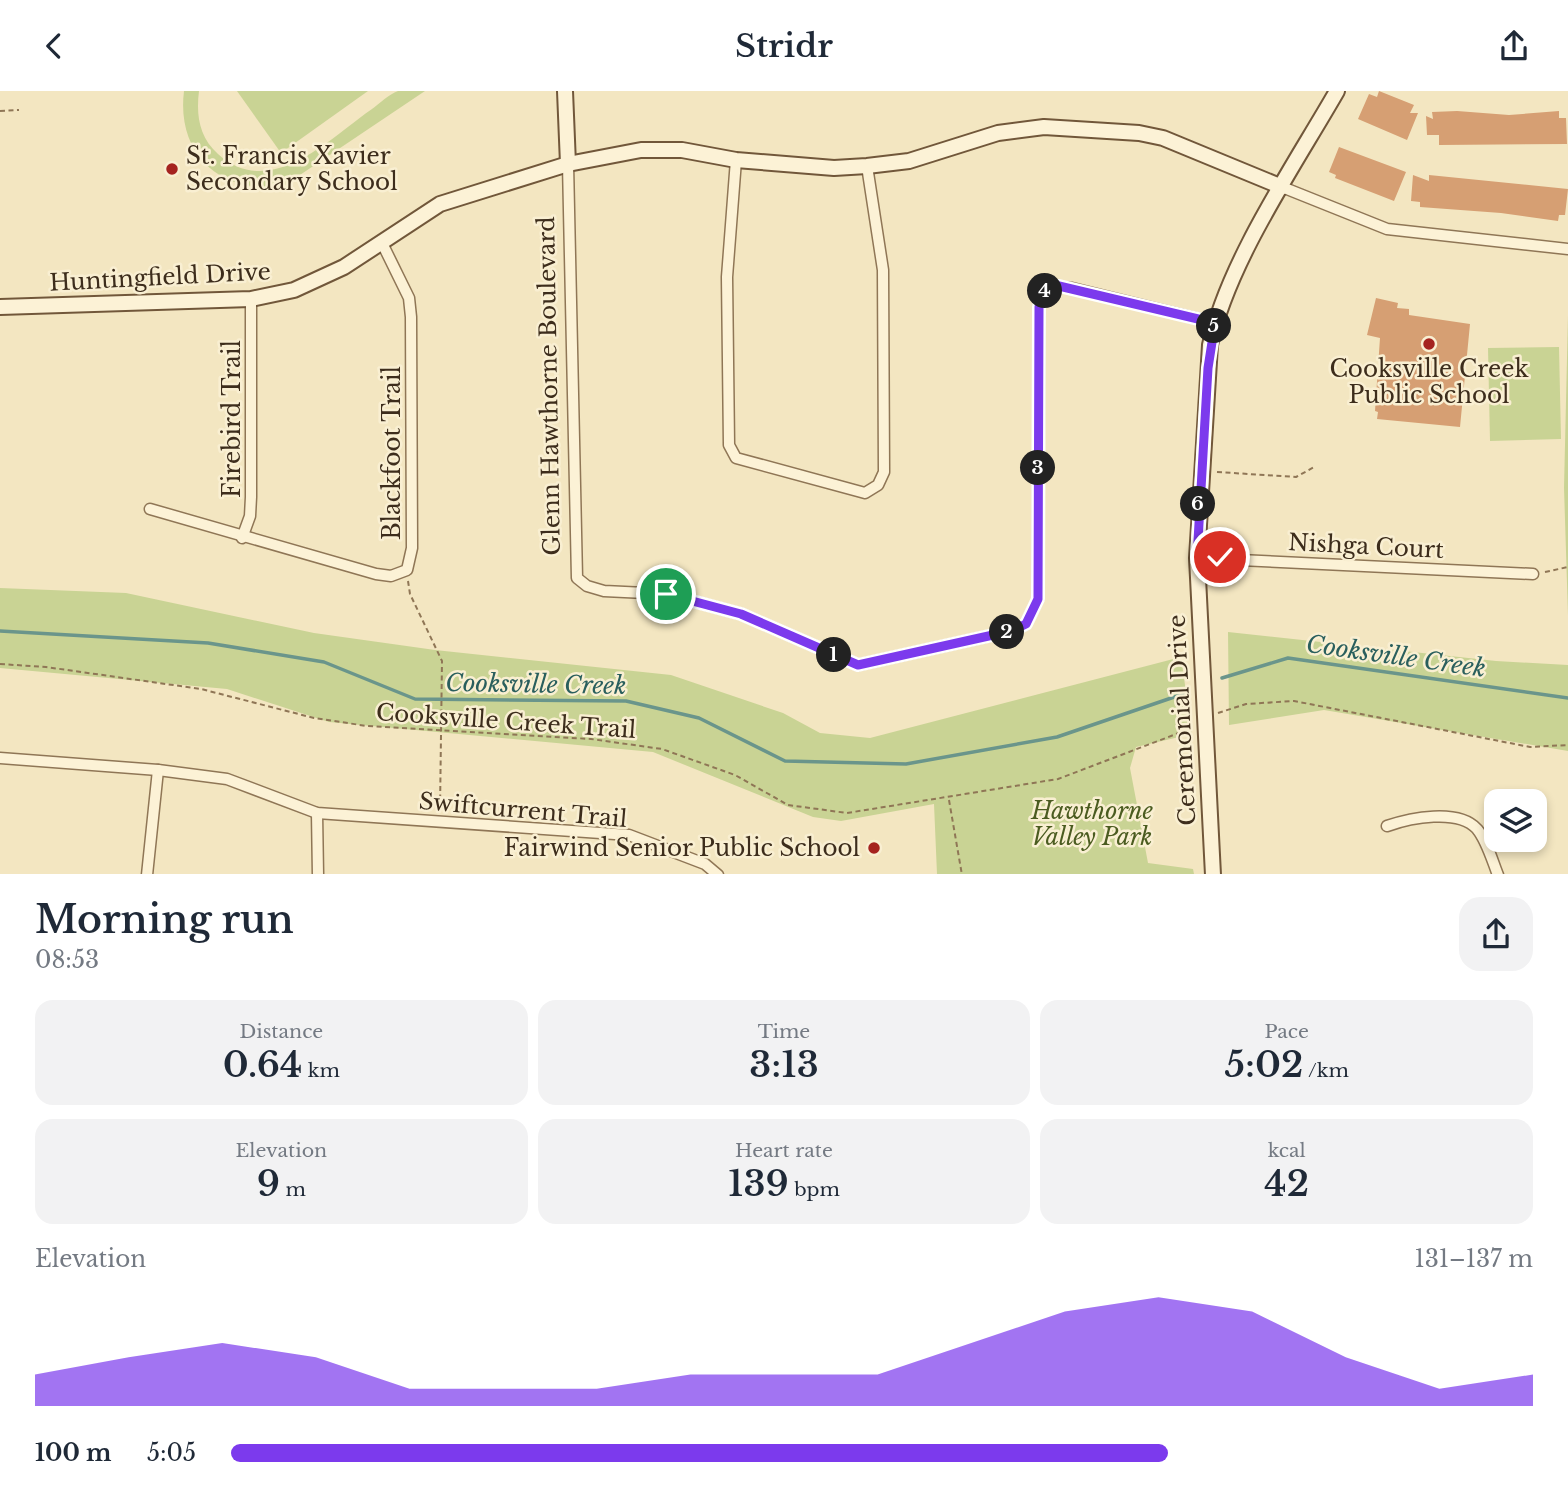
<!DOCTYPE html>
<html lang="en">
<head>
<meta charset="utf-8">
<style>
	body { margin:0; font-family:"Libre Baskerville",serif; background:#f2f2f3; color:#1f2937; height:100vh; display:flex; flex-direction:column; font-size:26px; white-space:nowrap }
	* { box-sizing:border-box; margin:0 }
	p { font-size:23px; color:#747a83 }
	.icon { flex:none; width:38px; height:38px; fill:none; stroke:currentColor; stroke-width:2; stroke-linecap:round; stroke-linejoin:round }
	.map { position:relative; height:783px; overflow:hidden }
	.sheet { display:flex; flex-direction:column; background:#fff; flex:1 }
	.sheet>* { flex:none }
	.fabs { position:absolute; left:1484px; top:698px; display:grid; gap:14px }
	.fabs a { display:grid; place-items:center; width:63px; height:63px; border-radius:14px; background:#fff; box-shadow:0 4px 10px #0003; font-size:35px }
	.pin { position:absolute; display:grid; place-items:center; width:60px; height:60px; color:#fff; margin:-30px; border:4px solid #fff; border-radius:50%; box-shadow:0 2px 7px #0007 }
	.km { position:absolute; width:35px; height:35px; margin:-18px; border-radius:50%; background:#222; color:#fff; font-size:19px; line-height:35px; text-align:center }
	.round { display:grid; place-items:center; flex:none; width:74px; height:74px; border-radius:21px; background:#f2f2f3 }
	.summary { display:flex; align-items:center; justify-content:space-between; height:119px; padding:0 35px }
	h1 { font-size:38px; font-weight:600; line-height:52px }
	.metrics { display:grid; grid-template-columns:repeat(3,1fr); gap:10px; height:119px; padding:7px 35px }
	.metrics div { display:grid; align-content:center; border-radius:18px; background:#f2f2f3; text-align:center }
	.metrics b { font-size:35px; font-weight:600 }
	.metrics small { font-size:19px; font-weight:400 }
	.metrics p { font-size:19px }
	.chart { height:196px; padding:14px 35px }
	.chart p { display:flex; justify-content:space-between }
	.chart svg { width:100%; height:126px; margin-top:7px; fill:#7c3aed; opacity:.7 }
	ul { padding:0 35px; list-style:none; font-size:23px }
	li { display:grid; grid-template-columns:112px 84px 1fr; align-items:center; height:52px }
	li i { height:18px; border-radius:9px; background:#7c3aed }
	header { display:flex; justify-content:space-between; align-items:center; height:91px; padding:0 35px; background:#fff; font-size:32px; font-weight:600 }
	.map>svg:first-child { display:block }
	.green { fill:#c9d394 }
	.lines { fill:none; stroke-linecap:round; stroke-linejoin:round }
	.stream { stroke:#6a958b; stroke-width:3.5 }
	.building { fill:#d69f73 }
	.street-casing { stroke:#8f7656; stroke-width:13 }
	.secondary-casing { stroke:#71573a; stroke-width:18 }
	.path { stroke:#8f7656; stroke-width:2; stroke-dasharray:5 3.5; stroke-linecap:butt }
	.street { stroke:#fcf2d6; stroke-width:10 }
	.secondary { stroke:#fcf2d6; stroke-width:14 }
	.route-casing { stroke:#fff; stroke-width:14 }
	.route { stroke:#7c3aed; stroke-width:9 }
	.poi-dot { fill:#a5231f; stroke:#f9efd2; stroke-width:2.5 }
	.labels { text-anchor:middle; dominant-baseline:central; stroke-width:5; stroke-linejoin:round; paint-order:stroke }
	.poi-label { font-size:23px; fill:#3d2d1c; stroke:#f9efd2; text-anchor:start }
	.street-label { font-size:23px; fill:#3d2d1c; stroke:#f9efd2 }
	.park-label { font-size:23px; font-style:italic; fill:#4b5c20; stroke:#f9efd2 }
	.water-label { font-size:24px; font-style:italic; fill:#2a5f5d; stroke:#f9efd2 }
</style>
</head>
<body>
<header><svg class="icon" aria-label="back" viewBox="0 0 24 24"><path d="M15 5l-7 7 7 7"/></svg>Stridr<svg class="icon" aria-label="share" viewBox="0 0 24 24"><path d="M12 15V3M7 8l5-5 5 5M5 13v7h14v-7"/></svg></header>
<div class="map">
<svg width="1568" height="784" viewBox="0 0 1568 784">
	<rect width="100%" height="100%" fill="#f3e6c1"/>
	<g class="green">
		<path d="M184,0H199C196,24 199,46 218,63C270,110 329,48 372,18C379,13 389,3 398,0C405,0 417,0 425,0L285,94C222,105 176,64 184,0Z"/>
		<path d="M237,0H368L281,62Z"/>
		<path d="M1568,224V524L1564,397Z"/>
		<path d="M1559,256L1561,348L1490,350L1488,257Z"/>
		<path d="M0,497L126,502L314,542L435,559L671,584L783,622L820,642L870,647L1181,566L1192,643L1136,656L1130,677L1148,772L1193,778L1194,783H937L934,713L841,730L813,726L653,661L329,631L227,598L0,577Z"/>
		<path d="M1228,541L1496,570L1568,574V660L1324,619L1229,634Z"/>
	</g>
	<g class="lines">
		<g class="stream">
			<path d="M0,540L208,552L324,571L415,608L626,610L699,627L785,670L906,673L1057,646L1186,602"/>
			<path d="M1222,587L1288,567L1568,607"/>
		</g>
	</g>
	<g class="building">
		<path d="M1379,0L1414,14L1410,22H1418L1407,49L1358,28L1369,3L1377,6Z"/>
		<path d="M1457,20L1509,24L1559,20V27H1566L1567,53L1439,54V44H1427L1426,25L1433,28L1432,21Z"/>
		<path d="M1339,56L1406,81L1394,110L1335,87L1336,84L1329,81Z"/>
		<path d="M1413,84L1429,90V84L1568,98L1565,124H1559L1558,130L1501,122L1420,116V111L1411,110Z"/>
		<path d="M1376,207L1398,212L1397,217L1409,218V224L1470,233L1460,336L1377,328L1378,321L1375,320L1380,247L1367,244Z"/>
	</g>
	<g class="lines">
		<g class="street-casing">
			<g id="street">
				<path d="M736,69L727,186L729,354L736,367L865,402L878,394L884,381L883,179L867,75"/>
				<path d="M568,73L577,487L587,495L604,500L666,503L741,523L858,574L1011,540L1026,533L1038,508L1039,216C1043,196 1052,195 1072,197L1215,232"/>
				<path d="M1282,96L1387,138L1568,158"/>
				<path d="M150,418L376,483L391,485L407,479L412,457L411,226L409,207L382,152"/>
				<path d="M242,447L250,425L251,406V208"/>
				<path d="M1197,467L1533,483"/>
				<path d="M0,667L158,679L227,688L317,722L629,744L705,773L718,784"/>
				<path d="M317,722L318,784"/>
				<path d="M1387,735C1410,727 1458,717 1477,738C1487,750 1492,769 1498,784"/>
				<path d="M147,784L158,679"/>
			</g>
		</g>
		<g class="secondary-casing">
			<g id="secondary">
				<path d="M565,0L568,73"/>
				<path d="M0,216L251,208L294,199L344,176L440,113L568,73L641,59H682L736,69L834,77L867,75L909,70L998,42L1044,36L1139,42L1163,47L1282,96"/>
				<path d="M1213,784L1197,467L1210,254C1228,171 1294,75 1337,0"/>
			</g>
		</g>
		<g class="path">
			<path d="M0,20L19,19"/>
			<path d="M1217,381L1296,386L1316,375"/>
			<path d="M1545,481L1568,476"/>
			<path d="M408,490L410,503L442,570L440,719"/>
			<path d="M0,573L46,576L201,598L314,627L367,635L591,648L662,658L735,684L788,714L847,722L1058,688L1192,637"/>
			<path d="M1218,622L1246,613L1294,610L1530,656L1568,654"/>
			<path d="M949,709L962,784"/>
		</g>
		<use href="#street" class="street"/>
		<use href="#secondary" class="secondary"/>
	</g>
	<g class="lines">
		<g class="route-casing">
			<path id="route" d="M666,503L741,523L858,574L1011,540L1026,533L1038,508L1039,216C1042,202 1044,197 1059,195L1215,232L1208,277L1197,467L1220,466"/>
		</g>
		<use href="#route" class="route"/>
	</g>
	<g class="poi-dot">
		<circle cx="172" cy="78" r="7"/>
		<circle cx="1429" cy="253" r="7"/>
		<circle cx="874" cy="757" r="7"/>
	</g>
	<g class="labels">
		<g class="poi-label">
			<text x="186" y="65">St. Francis Xavier<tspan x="186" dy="26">Secondary School</tspan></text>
			<text x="1429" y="278" text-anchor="middle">Cooksville Creek<tspan x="1429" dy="26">Public School</tspan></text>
			<text x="860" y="757" text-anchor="end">Fairwind Senior Public School</text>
		</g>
		<g class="street-label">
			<text transform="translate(160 186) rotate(-3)">Huntingfield Drive</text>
			<text transform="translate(549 295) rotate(-91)">Glenn Hawthorne Boulevard</text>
			<text transform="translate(232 328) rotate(-90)">Firebird Trail</text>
			<text transform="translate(392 362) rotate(-90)">Blackfoot Trail</text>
			<text transform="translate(1366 455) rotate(3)">Nishga Court</text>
			<text transform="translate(1182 629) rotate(-93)">Ceremonial Drive</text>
			<text transform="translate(506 630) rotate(4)">Cooksville Creek Trail</text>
			<text transform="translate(523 719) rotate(5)">Swiftcurrent Trail</text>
		</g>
		<g class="park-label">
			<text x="1092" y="720">Hawthorne<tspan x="1092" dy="26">Valley Park</tspan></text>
		</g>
		<g class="water-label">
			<text transform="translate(1396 565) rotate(8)">Cooksville Creek</text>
			<text transform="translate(536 593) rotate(1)">Cooksville Creek</text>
		</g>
	</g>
</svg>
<div class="fabs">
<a><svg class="icon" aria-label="layers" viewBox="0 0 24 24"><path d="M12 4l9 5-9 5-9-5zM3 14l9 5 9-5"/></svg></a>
</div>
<div class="pin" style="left:666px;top:503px;background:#1e9e55"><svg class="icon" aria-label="arrive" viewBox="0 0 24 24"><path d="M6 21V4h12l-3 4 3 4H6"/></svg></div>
<div class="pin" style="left:1220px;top:466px;background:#d93025"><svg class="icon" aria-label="check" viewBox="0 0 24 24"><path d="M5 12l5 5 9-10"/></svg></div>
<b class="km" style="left:834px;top:564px">1</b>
<b class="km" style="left:1007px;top:541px">2</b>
<b class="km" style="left:1038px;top:377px">3</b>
<b class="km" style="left:1045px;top:200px">4</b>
<b class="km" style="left:1214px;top:235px">5</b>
<b class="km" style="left:1198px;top:413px">6</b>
</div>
<section class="sheet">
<div class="summary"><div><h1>Morning run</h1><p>08:53</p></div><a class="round"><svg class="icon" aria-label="share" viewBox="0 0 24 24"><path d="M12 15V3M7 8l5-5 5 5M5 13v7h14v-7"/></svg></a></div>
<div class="metrics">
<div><p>Distance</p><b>0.64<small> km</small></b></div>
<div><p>Time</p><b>3:13</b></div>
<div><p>Pace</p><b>5:02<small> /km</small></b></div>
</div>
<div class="metrics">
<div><p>Elevation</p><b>9<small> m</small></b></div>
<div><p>Heart rate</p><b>139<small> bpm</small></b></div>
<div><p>kcal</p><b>42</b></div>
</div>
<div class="chart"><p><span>Elevation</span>131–137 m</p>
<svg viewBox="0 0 160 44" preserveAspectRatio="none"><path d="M0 44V33L10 27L20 22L30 27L40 38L50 38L60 38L70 33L80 33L90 33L100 22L110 11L120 6L130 11L140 27L150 38L160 33V44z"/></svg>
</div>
<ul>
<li><b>100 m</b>5:05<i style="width:72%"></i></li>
</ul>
</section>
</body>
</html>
